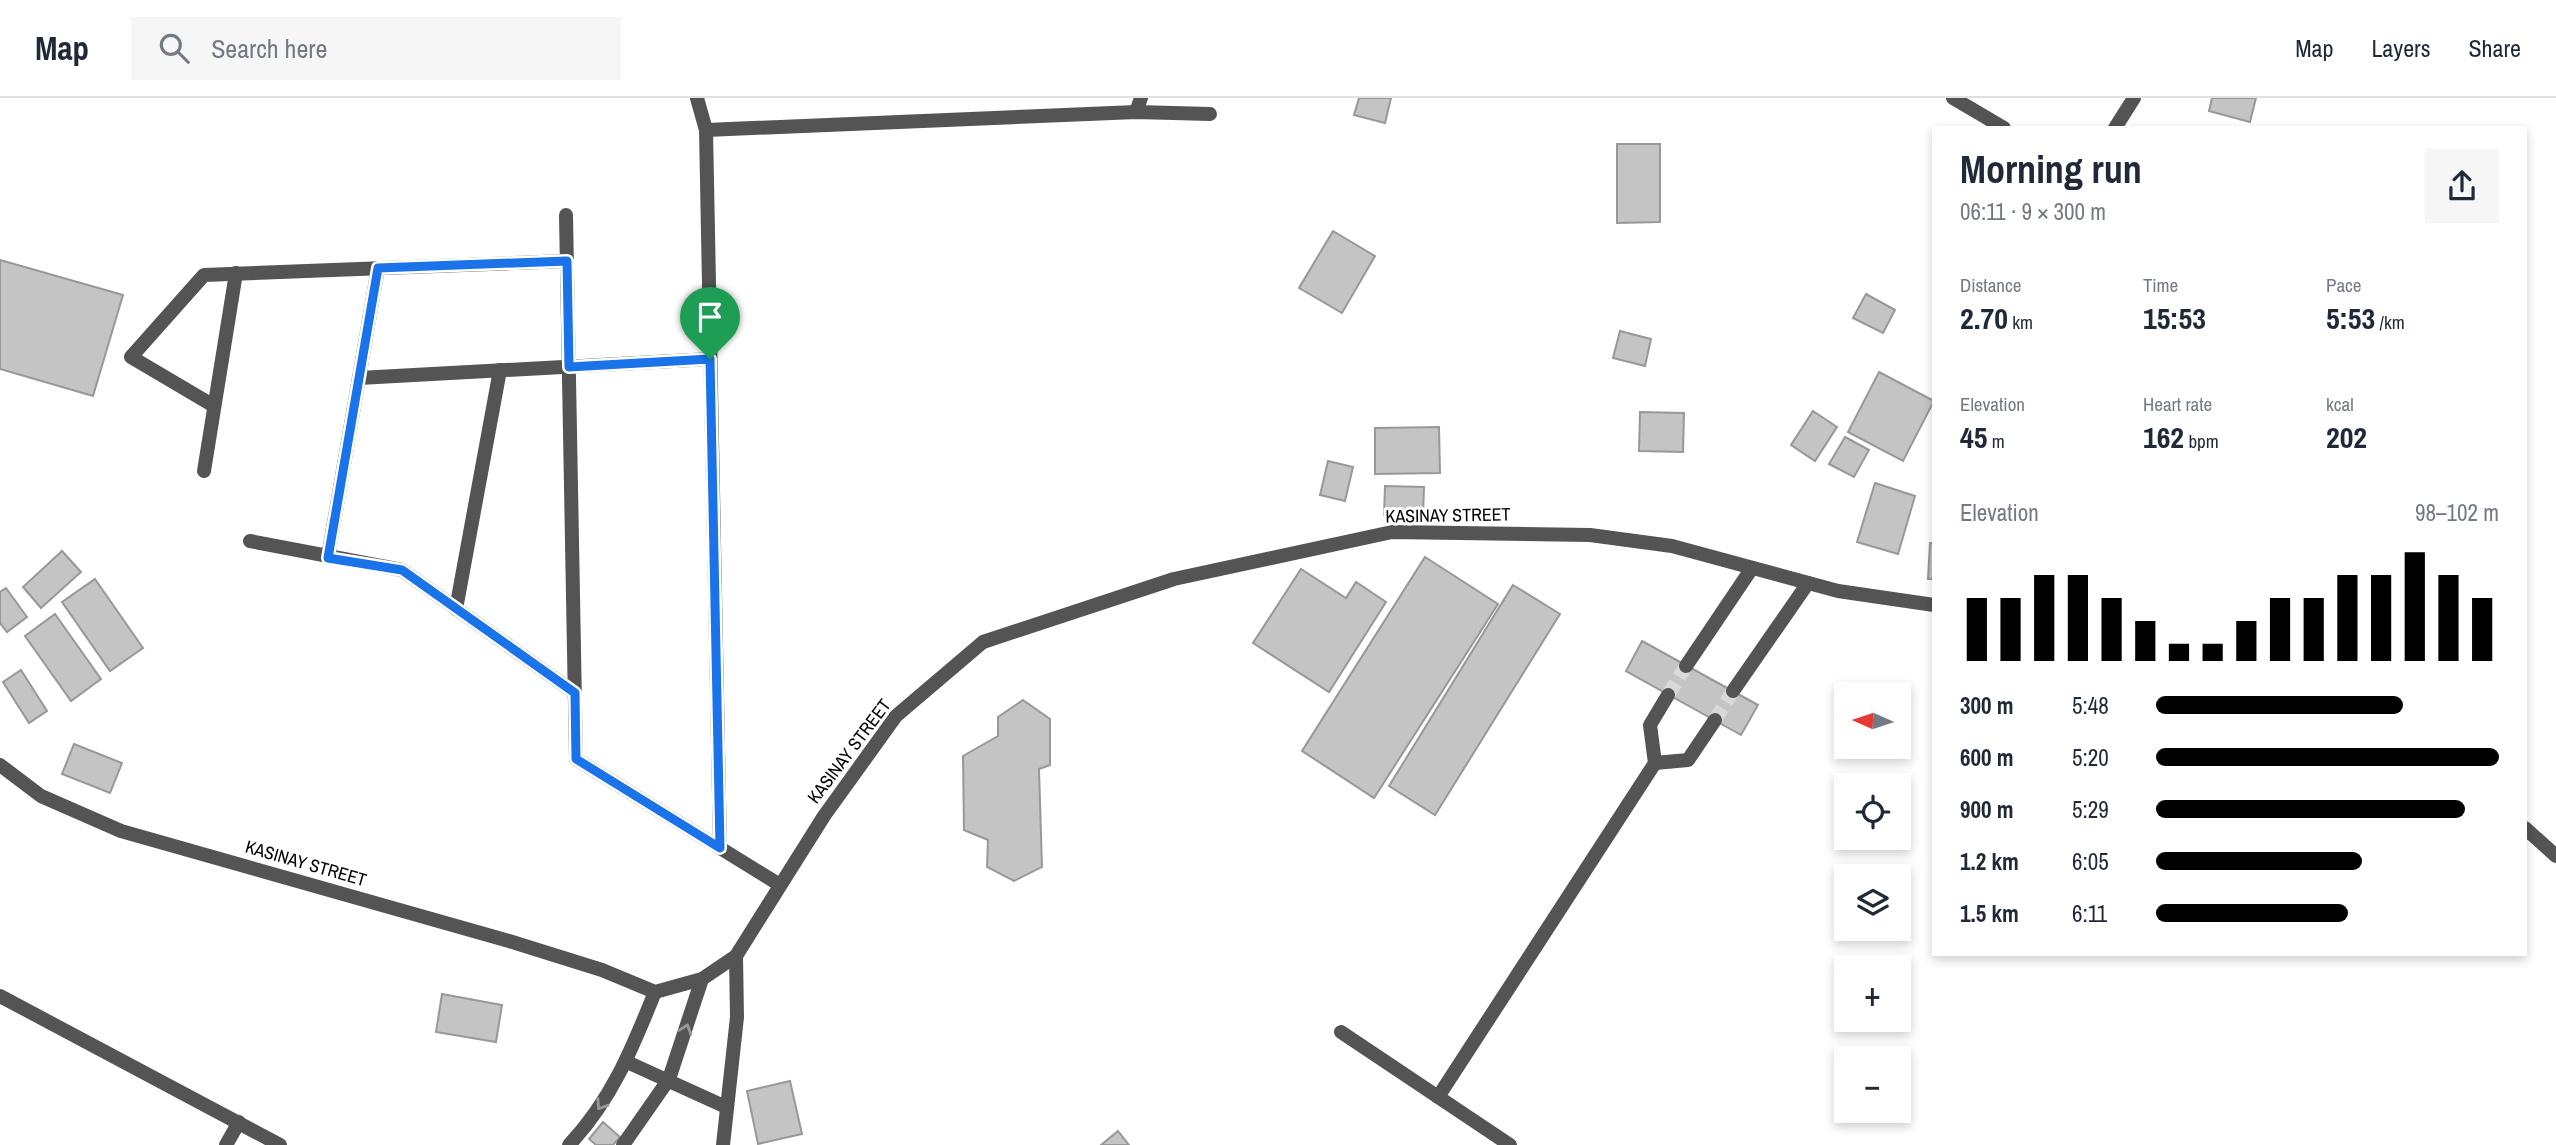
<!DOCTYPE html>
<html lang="en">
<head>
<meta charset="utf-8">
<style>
	body { margin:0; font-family:"Archivo Narrow",sans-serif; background:#f6f6f7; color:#1f2937; height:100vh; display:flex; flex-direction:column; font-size:26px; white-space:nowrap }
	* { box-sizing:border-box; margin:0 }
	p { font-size:23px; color:#747a83 }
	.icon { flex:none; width:38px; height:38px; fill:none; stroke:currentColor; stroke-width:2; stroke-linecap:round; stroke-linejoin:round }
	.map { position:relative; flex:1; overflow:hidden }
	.side { position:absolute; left:1932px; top:28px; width:595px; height:830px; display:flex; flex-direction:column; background:#fff; border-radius:0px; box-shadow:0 4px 10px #0003 }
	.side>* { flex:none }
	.needle { width:46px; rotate:273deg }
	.controls { position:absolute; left:1834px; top:584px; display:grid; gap:14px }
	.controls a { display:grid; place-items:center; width:77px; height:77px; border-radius:0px; background:#fff; box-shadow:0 4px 10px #0003; font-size:35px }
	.pin { position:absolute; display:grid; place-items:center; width:60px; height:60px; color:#fff; margin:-72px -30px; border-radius:50% 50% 50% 0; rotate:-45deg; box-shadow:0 0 7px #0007 }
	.pin .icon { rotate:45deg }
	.round { display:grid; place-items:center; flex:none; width:74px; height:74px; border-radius:0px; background:#f6f6f7 }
	.head { display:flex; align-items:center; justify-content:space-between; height:119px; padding:0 28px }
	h1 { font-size:38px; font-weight:700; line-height:52px }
	.stats { display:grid; grid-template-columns:repeat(3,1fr); gap:10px; height:119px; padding:7px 28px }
	.stats div { display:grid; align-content:center }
	.stats b { font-size:30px; font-weight:700 }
	.stats small { font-size:19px; font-weight:400 }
	.stats p { font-size:19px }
	.chart { height:196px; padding:14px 28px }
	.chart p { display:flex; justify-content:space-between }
	.chart svg { width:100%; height:126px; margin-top:7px; stroke:#000; stroke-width:6 }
	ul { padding:0 28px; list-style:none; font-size:23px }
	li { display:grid; grid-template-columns:112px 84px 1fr; align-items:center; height:52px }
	li i { height:18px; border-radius:9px; background:#000 }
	header { display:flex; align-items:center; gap:42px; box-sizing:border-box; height:98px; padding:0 35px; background:#fff; border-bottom:2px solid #e0e1e3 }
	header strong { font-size:33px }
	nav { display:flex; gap:38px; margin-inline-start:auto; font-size:24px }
	.search { width:490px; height:63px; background:#f6f6f7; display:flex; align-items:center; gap:18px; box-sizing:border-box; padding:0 24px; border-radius:0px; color:#747a83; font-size:26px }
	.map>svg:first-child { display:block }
	.building { fill:#c4c4c4; stroke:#989898; stroke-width:2 }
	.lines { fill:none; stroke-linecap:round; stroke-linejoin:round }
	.minor-tunnel { stroke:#d9d9d9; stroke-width:14; stroke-dasharray:14 7; stroke-linecap:butt }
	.minor { stroke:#545454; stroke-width:14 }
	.tertiary { stroke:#545454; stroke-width:14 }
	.oneway { stroke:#989898 }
	.route-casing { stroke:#fff; stroke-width:14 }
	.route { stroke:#1a73e8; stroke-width:9 }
	.labels { text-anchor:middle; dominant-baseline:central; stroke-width:6; stroke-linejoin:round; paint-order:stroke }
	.street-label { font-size:18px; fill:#000; stroke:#fff }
</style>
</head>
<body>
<header>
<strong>Map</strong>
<div class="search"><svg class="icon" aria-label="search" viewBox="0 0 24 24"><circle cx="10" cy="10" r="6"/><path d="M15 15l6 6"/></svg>Search here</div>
<nav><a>Map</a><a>Layers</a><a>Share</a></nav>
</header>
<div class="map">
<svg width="2556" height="1047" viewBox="0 0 2556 1047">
	<rect width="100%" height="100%" fill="#fff"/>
	<g class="building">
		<path d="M1359,0H1391L1385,25L1354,17Z"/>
		<path d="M2212,0H2256L2250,24L2209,13Z"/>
		<path d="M1617,46H1660V124L1617,125Z"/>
		<path d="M1333,133L1375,158L1342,215L1299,190Z"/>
		<path d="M0,162L123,197L93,298L0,271Z"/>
		<path d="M1866,196L1895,212L1883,235L1853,220Z"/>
		<path d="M1620,233L1651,241L1645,268L1613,260Z"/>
		<path d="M1879,274L1934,303L1903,363L1848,334Z"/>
		<path d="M1813,313L1837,329L1815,363L1791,347Z"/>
		<path d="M1640,314L1684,315L1683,354L1639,353Z"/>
		<path d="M1439,329L1440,375L1375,376V330Z"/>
		<path d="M1845,339L1869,352L1854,379L1829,366Z"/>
		<path d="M1328,363L1353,369L1345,403L1320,397Z"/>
		<path d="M1875,385L1915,398L1898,456L1857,444Z"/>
		<path d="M1385,388L1424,389L1423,419L1384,417Z"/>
		<path d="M1930,445H1934V481H1928Z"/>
		<path d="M62,453L81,474L41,510L23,489Z"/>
		<path d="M1425,459L1498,506L1374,700L1302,653Z"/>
		<path d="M1301,471L1346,500L1356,484L1386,504L1329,594L1253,545Z"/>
		<path d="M95,481L143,550L110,573L62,504Z"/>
		<path d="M1513,487L1560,516L1435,717L1389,688Z"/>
		<path d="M6,490L27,519L7,534L0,525V494Z"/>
		<path d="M55,516L101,581L71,603L25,538Z"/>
		<path d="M1642,543L1758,607L1741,637L1626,573Z"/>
		<path d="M21,572L47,613L29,625L3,584Z"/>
		<path d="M1023,602L1050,621V667L1039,671L1042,769L1014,783L987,769L988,742L964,732L963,658L998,638V619Z"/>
		<path d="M74,646L122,665L110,695L62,676Z"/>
		<path d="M442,896L502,907L496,944L436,934Z"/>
		<path d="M790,983L802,1036L758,1046L747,993Z"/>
		<path d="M603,1024L620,1039L613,1047H596L589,1041Z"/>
		<path d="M1118,1033L1129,1047H1101Z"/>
	</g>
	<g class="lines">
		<g class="minor-tunnel">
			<path d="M1668,597L1686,568"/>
			<path d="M1715,622L1733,593"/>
		</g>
		<g class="minor">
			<path d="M697,0L706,32L720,750"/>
			<path d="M1136,14L1141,0"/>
			<path d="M2115,30L2134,0"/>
			<path d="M706,32L1136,14L1210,16"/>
			<path d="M566,117L576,661L780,787"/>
			<path d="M359,280L710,261"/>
			<path d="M214,308L131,259L204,177L567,163"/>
			<path d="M204,373L236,175"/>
			<path d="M250,443L402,472L575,595"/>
			<path d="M328,459L378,170"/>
			<path d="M456,511L500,272"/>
			<path d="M1686,568L1752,470"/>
			<path d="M1733,593L1808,485"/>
			<path d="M1655,665L1688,662L1715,622"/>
			<path d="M0,898L280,1047"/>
			<path d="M1341,934L1510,1047"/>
			<path d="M627,964L726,1009"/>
			<path d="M1438,999L1655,665L1650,627L1668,597"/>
			<path d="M226,1047L239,1024"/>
			<path d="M569,1047C612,1001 632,951 655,894"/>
			<path d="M623,1047L669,981L702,881"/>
			<path d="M723,1047L737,919L736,858"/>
		</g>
		<g class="tertiary">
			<path d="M1953,0L2004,30"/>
			<path d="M0,667L41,698L121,733L509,843L602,872L655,894L702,881L736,858L824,718L896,618L983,544L1174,481L1392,434L1590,437L1672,448L1838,493L1934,507"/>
			<path d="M2525,730L2556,758"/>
		</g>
	</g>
	<defs><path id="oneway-chevron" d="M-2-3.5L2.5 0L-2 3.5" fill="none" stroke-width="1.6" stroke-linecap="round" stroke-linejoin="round" transform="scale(1.75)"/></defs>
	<g class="oneway">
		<use href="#oneway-chevron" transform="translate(686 931) rotate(-72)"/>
		<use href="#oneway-chevron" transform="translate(601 1007) rotate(123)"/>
	</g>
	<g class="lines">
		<g class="route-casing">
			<path id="route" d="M567,163L569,269L710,261L720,750L576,661L575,595L402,472L328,460L378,170Z"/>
		</g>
		<use href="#route" class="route"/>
	</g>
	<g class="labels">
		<g class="street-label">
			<text transform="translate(1448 417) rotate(-1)">KASINAY STREET</text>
			<text transform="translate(849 653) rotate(-53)">KASINAY STREET</text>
			<text transform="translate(306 765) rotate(16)">KASINAY STREET</text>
		</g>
	</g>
</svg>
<div class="controls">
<a><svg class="needle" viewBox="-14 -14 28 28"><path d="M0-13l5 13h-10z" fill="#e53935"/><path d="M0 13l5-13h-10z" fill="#747a83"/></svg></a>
<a><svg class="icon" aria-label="locate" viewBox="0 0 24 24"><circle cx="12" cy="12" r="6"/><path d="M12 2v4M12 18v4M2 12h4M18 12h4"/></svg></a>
<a><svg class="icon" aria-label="layers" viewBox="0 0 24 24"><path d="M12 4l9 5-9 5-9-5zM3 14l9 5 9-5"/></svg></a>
<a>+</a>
<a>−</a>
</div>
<div class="pin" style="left:710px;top:261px;background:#1e9e55"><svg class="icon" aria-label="arrive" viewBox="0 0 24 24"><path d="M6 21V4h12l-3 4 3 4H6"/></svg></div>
<section class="side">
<div class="head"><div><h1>Morning run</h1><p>06:11 · 9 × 300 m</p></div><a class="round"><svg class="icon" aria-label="share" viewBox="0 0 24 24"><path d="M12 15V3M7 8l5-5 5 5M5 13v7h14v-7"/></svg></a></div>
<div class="stats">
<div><p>Distance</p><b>2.70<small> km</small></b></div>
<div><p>Time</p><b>15:53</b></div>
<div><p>Pace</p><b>5:53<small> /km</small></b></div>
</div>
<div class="stats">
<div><p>Elevation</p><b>45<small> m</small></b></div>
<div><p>Heart rate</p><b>162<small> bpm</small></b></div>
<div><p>kcal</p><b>202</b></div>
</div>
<div class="chart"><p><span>Elevation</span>98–102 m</p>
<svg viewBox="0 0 160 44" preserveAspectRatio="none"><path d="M5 44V22M15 44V22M25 44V14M35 44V14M45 44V22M55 44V30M65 44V38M75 44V38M85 44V30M95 44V22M105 44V22M115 44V14M125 44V14M135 44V6M145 44V14M155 44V22"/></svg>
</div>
<ul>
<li><b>300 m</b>5:48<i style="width:72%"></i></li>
<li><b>600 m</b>5:20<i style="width:100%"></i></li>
<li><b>900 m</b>5:29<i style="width:90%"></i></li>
<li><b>1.2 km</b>6:05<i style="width:60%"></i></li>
<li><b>1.5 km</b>6:11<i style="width:56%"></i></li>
</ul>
</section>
</div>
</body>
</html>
